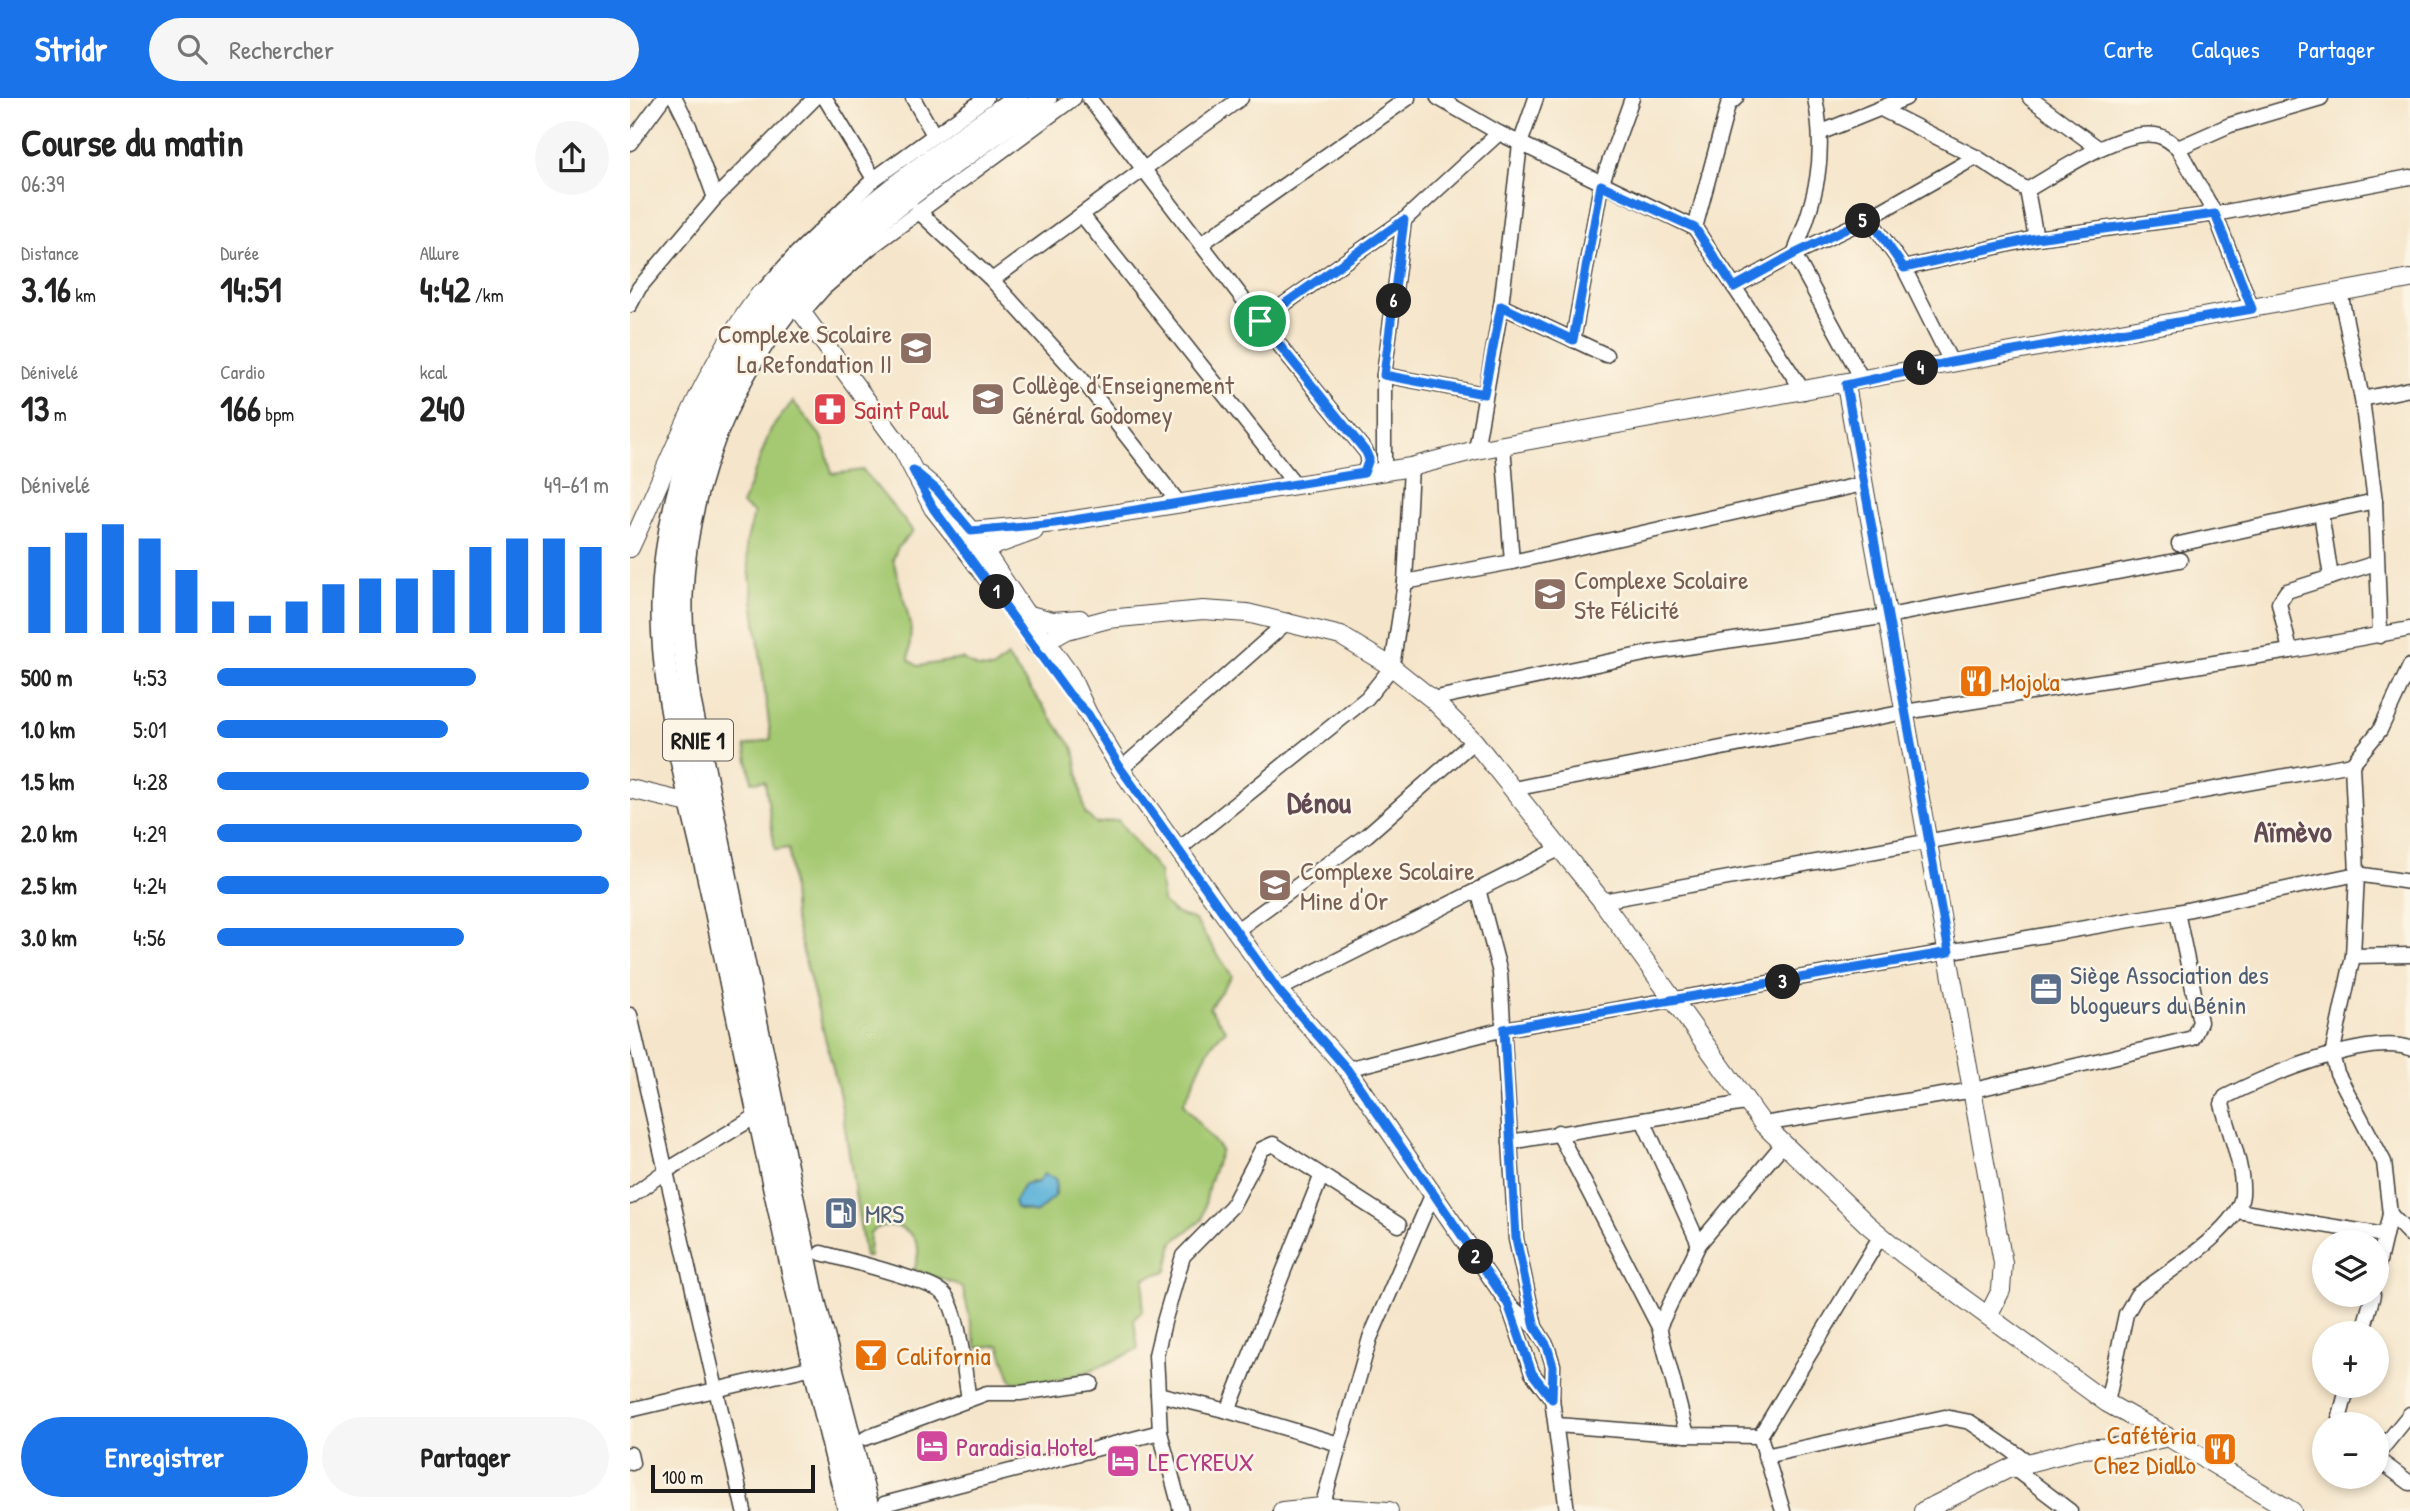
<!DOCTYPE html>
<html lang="fr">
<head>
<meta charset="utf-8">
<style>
	body { margin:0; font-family:"Patrick Hand",sans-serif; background:#f6f6f6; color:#222; height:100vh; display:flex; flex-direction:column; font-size:26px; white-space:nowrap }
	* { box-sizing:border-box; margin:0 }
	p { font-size:23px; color:#767676 }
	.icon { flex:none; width:38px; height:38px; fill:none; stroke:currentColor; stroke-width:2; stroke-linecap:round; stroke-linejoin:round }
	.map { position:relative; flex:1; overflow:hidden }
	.sheet { display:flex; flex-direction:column; background:#fff; width:630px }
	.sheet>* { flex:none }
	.fabs { position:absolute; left:1682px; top:1132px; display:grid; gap:14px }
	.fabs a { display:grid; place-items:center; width:77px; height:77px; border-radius:50%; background:#fff; box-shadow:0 4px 10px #0003; font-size:35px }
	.scale { position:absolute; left:21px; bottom:18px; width:164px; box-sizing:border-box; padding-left:7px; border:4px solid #1c1c1c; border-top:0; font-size:19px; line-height:24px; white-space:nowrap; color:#1c1c1c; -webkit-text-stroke:5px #fcf5e5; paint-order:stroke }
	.pin { position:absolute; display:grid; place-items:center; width:60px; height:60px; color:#fff; margin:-30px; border:4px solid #fff; border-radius:50%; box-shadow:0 2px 7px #0007 }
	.km { position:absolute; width:35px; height:35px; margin:-18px; border-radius:50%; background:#222; color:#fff; font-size:19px; line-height:35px; text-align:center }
	.round { display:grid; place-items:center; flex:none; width:74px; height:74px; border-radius:37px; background:#f6f6f6 }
	.summary { display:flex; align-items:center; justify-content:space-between; height:119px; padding:0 21px }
	h1 { font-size:38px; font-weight:700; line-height:52px }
	.figures { display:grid; grid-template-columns:repeat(3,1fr); gap:10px; height:119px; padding:7px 21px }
	.figures div { display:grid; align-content:center }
	.figures b { font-size:35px; font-weight:700 }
	.figures small { font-size:19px; font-weight:400 }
	.figures p { font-size:19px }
	.chart { height:196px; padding:14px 21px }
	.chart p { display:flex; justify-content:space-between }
	.chart svg { width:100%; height:126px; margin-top:7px; stroke:#1a73e8; stroke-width:6 }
	.primary-button { display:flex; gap:14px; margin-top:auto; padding:14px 21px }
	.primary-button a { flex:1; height:80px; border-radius:42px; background:#1a73e8; color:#fff; font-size:28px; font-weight:700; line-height:80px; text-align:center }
	.primary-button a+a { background:#f6f6f6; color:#222 }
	ul { padding:0 21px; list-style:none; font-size:23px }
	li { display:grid; grid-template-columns:112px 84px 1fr; align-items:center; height:52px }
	li i { height:18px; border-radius:9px; background:#1a73e8 }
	header { display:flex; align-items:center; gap:42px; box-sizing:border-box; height:98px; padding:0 35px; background:#1a73e8; color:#fff }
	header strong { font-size:33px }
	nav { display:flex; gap:38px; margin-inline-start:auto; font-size:24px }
	.search { width:490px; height:63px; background:#f6f6f6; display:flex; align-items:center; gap:18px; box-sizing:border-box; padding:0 24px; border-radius:38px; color:#767676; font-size:26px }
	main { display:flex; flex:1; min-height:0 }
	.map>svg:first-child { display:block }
	.green { fill:#a5c972; stroke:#607247; stroke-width:2; fill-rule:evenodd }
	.water { fill:#5db2d9; stroke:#3c677a; stroke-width:2 }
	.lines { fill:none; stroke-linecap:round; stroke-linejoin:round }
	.minor-casing { stroke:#3d3a36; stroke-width:17 }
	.major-casing { stroke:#3d3a36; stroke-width:20 }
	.highway-casing { stroke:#3d3a36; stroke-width:24 }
	.minor { stroke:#fff; stroke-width:14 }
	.major { stroke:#fff; stroke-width:18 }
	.highway { stroke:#fff; stroke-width:21 }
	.route-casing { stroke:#fff; stroke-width:14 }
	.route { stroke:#1a73e8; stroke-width:9 }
	.labels { text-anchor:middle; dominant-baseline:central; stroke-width:5; stroke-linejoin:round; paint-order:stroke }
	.shield { fill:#fcf5e5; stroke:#5f5d58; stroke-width:2 }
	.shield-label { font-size:24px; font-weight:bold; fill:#1c1c1c }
	.education-label { font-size:26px; fill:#785e54; stroke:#fcf5e5; text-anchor:start }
	.health-label { font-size:26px; fill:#be3a42; stroke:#fcf5e5; text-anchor:start }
	.food-label { font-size:26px; fill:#c56008; stroke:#fcf5e5; text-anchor:start }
	.service-label { font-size:26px; fill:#4e5e75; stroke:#fcf5e5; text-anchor:start }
	.hotel-label { font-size:26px; fill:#b23c85; stroke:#fcf5e5; text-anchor:start }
	.quarter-label { font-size:30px; font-weight:bold; fill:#624a54; stroke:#fcf5e5 }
</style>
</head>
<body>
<header>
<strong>Stridr</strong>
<div class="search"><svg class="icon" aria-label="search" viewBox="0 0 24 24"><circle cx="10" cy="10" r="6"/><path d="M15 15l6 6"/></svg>Rechercher</div>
<nav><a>Carte</a><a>Calques</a><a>Partager</a></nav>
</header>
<main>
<section class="sheet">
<div class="summary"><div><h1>Course du matin</h1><p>06:39</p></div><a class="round"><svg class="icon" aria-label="share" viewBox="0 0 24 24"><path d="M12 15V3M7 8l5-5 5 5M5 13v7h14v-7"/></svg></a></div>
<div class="figures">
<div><p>Distance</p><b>3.16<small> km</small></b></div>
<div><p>Durée</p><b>14:51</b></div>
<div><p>Allure</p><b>4:42<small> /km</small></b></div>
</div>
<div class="figures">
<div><p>Dénivelé</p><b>13<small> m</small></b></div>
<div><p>Cardio</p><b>166<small> bpm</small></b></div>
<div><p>kcal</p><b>240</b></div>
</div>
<div class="chart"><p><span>Dénivelé</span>49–61 m</p>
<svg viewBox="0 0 160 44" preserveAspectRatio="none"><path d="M5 44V14M15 44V9M25 44V6M35 44V11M45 44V22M55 44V33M65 44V38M75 44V33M85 44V27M95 44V25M105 44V25M115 44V22M125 44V14M135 44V11M145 44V11M155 44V14"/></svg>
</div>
<ul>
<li><b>500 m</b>4:53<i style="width:66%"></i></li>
<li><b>1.0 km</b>5:01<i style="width:59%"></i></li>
<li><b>1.5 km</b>4:28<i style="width:95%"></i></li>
<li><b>2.0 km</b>4:29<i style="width:93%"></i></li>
<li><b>2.5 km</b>4:24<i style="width:100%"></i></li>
<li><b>3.0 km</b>4:56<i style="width:63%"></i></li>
</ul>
<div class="primary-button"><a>Enregistrer</a><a>Partager</a></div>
</section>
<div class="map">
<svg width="1780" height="1413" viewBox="0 0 1780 1413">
	<rect width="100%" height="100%" fill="#fcf5e5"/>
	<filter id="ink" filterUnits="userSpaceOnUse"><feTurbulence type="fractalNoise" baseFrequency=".0143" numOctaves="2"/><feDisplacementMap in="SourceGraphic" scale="14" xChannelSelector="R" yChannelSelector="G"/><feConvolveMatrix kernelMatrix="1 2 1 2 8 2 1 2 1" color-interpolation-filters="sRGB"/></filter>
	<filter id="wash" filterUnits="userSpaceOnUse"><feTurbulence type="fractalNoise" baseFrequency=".00686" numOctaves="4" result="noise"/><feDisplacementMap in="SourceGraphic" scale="28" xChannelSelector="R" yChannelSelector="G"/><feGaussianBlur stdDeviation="1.57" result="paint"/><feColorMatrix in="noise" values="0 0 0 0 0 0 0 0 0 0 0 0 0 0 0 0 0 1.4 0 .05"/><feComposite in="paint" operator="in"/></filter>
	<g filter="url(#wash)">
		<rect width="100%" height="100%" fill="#f5e5ca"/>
		<path class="green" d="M163,303L193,341L202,376L233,372L283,433L268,449L263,461L281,528L279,562L288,568L332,561L348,570L362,571L377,559L444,651L455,715L466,726L488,722L529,774L533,804L543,814L565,822L602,878L579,910L596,932C571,953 568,980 553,1006L591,1052L579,1086L572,1122L543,1144L537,1173L515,1180L512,1213L504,1221L508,1251C463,1273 434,1287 382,1284L369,1247L347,1250L333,1191L324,1185L284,1172C286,1165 289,1158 288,1150C284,1128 254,1120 240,1136L239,1159H235L210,998L164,819L159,750L145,752L135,683L122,684L115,648L141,641L116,446L124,415L112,407L141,331ZM412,1079L426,1081V1096L406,1115L389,1112L400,1084H408Z"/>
		<path class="water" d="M414,1076L426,1081L425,1098L406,1115L386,1110L384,1104L394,1087L408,1084Z"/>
	</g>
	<g filter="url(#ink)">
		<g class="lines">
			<g class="minor-casing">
				<g id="minor">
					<path d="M45,0L59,28L85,100"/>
					<path d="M195,0L244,81"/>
					<path d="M283,0L304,37"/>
					<path d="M459,0L630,223L736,354L739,361L734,375"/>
					<path d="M808,0L869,35L1065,130L1174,294"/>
					<path d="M1185,0C1197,59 1186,101 1164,156L1232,281"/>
					<path d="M1400,0L1468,50"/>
					<path d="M1251,11L1346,59L1397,92L1406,140"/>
					<path d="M1192,34L1276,0"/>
					<path d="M0,45L33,0"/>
					<path d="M1548,50L1600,27L1691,0"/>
					<path d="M1397,92C1427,75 1490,31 1525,37C1534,38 1541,44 1548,50L1585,116L1622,211"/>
					<path d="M288,113L362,182L451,280L549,405"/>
					<path d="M452,117L665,386"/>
					<path d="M1239,120L1274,170L1321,264"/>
					<path d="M1065,130L1098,7L1106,0"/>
					<path d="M571,146L778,0"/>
					<path d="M1274,170L1406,140L1585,116L1780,79"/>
					<path d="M362,182L611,0"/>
					<path d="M1104,189L1164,156L1239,120L1346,59"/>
					<path d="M1710,194L1732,301L1745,403L1750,538"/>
					<path d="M130,196L167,155L244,81L356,0"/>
					<path d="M0,207L9,190L85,100L185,0"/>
					<path d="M871,208L976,257"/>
					<path d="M172,215L194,190L241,149L444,0"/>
					<path d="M630,223L774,122L869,35"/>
					<path d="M943,242L971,87L1002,0"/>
					<path d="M754,277L854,296"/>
					<path d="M1732,301L1780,291"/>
					<path d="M873,347L882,464"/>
					<path d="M846,352L871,208L890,46L906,0"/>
					<path d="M754,372V277L774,122"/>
					<path d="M1691,415L1701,479"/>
					<path d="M1549,446L1745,403"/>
					<path d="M775,484L882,464L1233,386"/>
					<path d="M1660,553L1649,505L1657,493L1746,465"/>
					<path d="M802,601L1019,555L1258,518L1550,462"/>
					<path d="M491,671L658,523"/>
					<path d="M883,691L1275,614L1660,553L1780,531"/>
					<path d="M548,752L737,600L762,569L775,484L781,369"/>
					<path d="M848,791L870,875L886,1141L905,1229"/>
					<path d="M972,803L1722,666"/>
					<path d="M607,832L737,737L844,643"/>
					<path d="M1723,858L1780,857"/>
					<path d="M648,892L929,751"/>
					<path d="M0,917L114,1413"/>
					<path d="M717,971L874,931L1547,814L1727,776L1780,784"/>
					<path d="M1013,1022L1069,1146"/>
					<path d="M1133,1026L1344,992L1563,940L1570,924L1547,814"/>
					<path d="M928,1034L1029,1229L1057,1337"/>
					<path d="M880,1044L1115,1005"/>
					<path d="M0,1099L34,1074L128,1017"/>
					<path d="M1608,1113L1754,1137"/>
					<path d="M1760,1116L1780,1137"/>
					<path d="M839,1149L878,1206L905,1229L917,1248L923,1267L922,1301L937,1413"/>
					<path d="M191,1155C213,1161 303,1183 314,1196C330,1213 334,1276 339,1301"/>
					<path d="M1746,1176L1760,1116L1754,1064L1707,975L1702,957L1723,858L1727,776L1722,666L1750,632L1780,568"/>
					<path d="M878,1206L902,1275L922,1301"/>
					<path d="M1029,1229L1069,1146L1154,1045"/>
					<path d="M1732,1236L1743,1197"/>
					<path d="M528,1296L598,1313L709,1346"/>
					<path d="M1477,1305L1496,1216L1507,1197C1534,1176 1609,1131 1612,1097C1614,1069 1599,1034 1592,1006L1595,999C1636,978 1736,936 1780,950"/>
					<path d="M0,1312L183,1269"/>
					<path d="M598,1313L691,1079"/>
					<path d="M1712,1326L1710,1318L1718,1288"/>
					<path d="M927,1327L1057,1337L1130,1338"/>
					<path d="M236,1340L357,1295H390L461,1285"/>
					<path d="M0,1356L2,1365"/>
					<path d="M1135,1358L1315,1319L1340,1324L1400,1365"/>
					<path d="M1746,1358L1780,1316"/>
					<path d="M1746,1360L1780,1385"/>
					<path d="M1382,1369L1440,1413"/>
					<path d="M254,1406L530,1334"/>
					<path d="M692,1409L740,1240L803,1095"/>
					<path d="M551,1413L530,1334L526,1257L534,1224L553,1158L602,1108L632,1051L643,1046L769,1127"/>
					<path d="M1153,1413L1130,1338L1250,1139"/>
				</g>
			</g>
			<g class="major-casing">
				<g id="major">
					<path d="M1216,287L1373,1165L1371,1192L1359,1216"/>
					<path d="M289,377L307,392L341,433L396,516L422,523L450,521"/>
					<path d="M341,433L425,425L781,369L846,352L1780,181"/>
					<path d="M0,450C40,364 72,272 130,196L172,215L273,352L303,410L337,453L347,454L404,433"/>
					<path d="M337,453L372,501"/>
					<path d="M396,516L440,577L458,616L491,671L648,892L717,971L839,1149"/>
					<path d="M405,546L413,545L437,532L478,521L573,512L617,515L711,538L762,569L802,601L844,643L972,803L1133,1026L1237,1126L1274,1157L1477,1305L1538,1339"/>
					<path d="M0,691L63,706"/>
					<path d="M652,1413L692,1409L759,1413"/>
					<path d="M1293,1413L1382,1369L1452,1351L1500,1348L1538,1339L1662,1413"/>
				</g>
			</g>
			<g class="highway-casing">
				<g id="highway">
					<path d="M219,1413C169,1213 127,1013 85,811C65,713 31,608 32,508C34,425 58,338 100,267C169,148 278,78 387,0"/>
					<path d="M239,1413L184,1201L60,603C56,568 51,533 52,498C56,370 115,242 209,156C273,98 347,50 416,0"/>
				</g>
			</g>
			<use href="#minor" class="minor"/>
			<use href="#major" class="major"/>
			<use href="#highway" class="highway"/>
		</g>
	</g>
	<g class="lines" filter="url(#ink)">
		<g class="route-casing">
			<path id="route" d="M971,87L1065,130L1104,189L1164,156L1239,120L1274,170L1406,140L1585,116L1622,211L1321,264L1216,287L1319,854L874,931L886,1140L905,1229L917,1248L923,1268L922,1301L902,1275L878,1206L803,1095L717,971L648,892L491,671L458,616L439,596L303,410L283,372L307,392L341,433L425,425L734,375L739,361L736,354L630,223L774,122L754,277L854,296L871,208L943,242Z"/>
		</g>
		<use href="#route" class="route"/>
	</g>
	<defs>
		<g id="school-square" transform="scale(1.75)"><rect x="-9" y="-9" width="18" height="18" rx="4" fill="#8d6e63" stroke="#fcf5e5"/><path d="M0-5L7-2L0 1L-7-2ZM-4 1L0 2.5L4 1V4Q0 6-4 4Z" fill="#fff"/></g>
		<g id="pharmacy-square" transform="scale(1.75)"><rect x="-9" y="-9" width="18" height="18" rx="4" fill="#e0444e" stroke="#fcf5e5"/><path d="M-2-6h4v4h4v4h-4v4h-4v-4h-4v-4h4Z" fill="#fff"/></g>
		<g id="restaurant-square" transform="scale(1.75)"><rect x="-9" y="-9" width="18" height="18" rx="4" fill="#e8710a" stroke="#fcf5e5"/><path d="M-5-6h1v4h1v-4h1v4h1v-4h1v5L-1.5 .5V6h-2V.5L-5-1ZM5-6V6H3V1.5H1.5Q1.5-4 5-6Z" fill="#fff"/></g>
		<g id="office-square" transform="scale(1.75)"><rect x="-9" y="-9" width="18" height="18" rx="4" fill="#5c6f8a" stroke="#fcf5e5"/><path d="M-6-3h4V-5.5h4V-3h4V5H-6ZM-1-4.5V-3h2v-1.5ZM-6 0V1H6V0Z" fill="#fff"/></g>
		<g id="fuel-square" transform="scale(1.75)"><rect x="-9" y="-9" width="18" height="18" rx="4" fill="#5c6f8a" stroke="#fcf5e5"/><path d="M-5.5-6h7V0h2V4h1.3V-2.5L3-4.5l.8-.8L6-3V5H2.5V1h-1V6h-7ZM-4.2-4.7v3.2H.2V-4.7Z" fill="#fff"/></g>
		<g id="bar-square" transform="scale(1.75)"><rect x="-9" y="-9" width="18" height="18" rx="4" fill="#e8710a" stroke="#fcf5e5"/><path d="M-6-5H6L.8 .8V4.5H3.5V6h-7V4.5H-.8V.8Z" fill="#fff"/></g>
		<g id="hotel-square" transform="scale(1.75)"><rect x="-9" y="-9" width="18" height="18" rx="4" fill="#d1479c" stroke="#fcf5e5"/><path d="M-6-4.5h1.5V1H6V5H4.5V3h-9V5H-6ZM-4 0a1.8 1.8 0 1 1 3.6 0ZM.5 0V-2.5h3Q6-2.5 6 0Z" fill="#fff"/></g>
	</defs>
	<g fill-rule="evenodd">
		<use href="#school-square" x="286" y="250"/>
		<use href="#school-square" x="358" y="301"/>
		<use href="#pharmacy-square" x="200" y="311"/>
		<use href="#school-square" x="920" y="496"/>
		<use href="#restaurant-square" x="1346" y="583"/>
		<use href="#school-square" x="645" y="787"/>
		<use href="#office-square" x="1416" y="891"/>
		<use href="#fuel-square" x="211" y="1115"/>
		<use href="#bar-square" x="241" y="1257"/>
		<use href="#hotel-square" x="302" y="1348"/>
		<use href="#restaurant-square" x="1590" y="1351"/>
		<use href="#hotel-square" x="493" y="1363"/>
	</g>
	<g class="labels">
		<rect class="shield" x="33" y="621.5" width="70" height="41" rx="5"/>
		<g class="shield-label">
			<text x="68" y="642">RNIE 1</text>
		</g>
		<g class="education-label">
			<text x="262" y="235" text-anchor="end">Complexe Scolaire<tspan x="262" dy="30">La Refondation II</tspan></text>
			<text x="382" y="286">Collège d’Enseignement<tspan x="382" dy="30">Général Godomey</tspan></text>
			<text x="944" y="481">Complexe Scolaire<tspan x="944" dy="30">Ste Félicité</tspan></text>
			<text x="670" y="772">Complexe Scolaire<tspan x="670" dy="30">Mine d'Or</tspan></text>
		</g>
		<g class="health-label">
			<text x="224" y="311">Saint Paul</text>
		</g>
		<g class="food-label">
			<text x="1370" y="583">Mojola</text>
			<text x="266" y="1257">California</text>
			<text x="1566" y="1336" text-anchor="end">Cafétéria<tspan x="1566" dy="30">Chez Diallo</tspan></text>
		</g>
		<g class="service-label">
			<text x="1440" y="876">Siège Association des<tspan x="1440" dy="30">blogueurs du Bénin</tspan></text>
			<text x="235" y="1115">MRS</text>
		</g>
		<g class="hotel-label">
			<text x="326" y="1348">Paradisia Hotel</text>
			<text x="518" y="1363">LE CYREUX</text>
		</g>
		<g class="quarter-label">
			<text x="689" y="704">Dénou</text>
			<text x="1663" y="733">Aïmèvo</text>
		</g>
	</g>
</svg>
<div class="fabs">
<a><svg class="icon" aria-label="layers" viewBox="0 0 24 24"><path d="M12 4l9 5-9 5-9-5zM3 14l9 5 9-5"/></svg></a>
<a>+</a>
<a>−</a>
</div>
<div class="scale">100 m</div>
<div class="pin" style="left:630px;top:223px;background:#1e9e55"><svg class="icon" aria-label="arrive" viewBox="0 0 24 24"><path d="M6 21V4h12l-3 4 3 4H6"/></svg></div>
<b class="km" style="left:367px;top:494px">1</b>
<b class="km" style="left:846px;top:1159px">2</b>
<b class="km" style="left:1153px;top:884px">3</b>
<b class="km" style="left:1291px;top:270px">4</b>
<b class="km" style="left:1233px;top:123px">5</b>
<b class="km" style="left:764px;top:203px">6</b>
</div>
</main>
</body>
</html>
